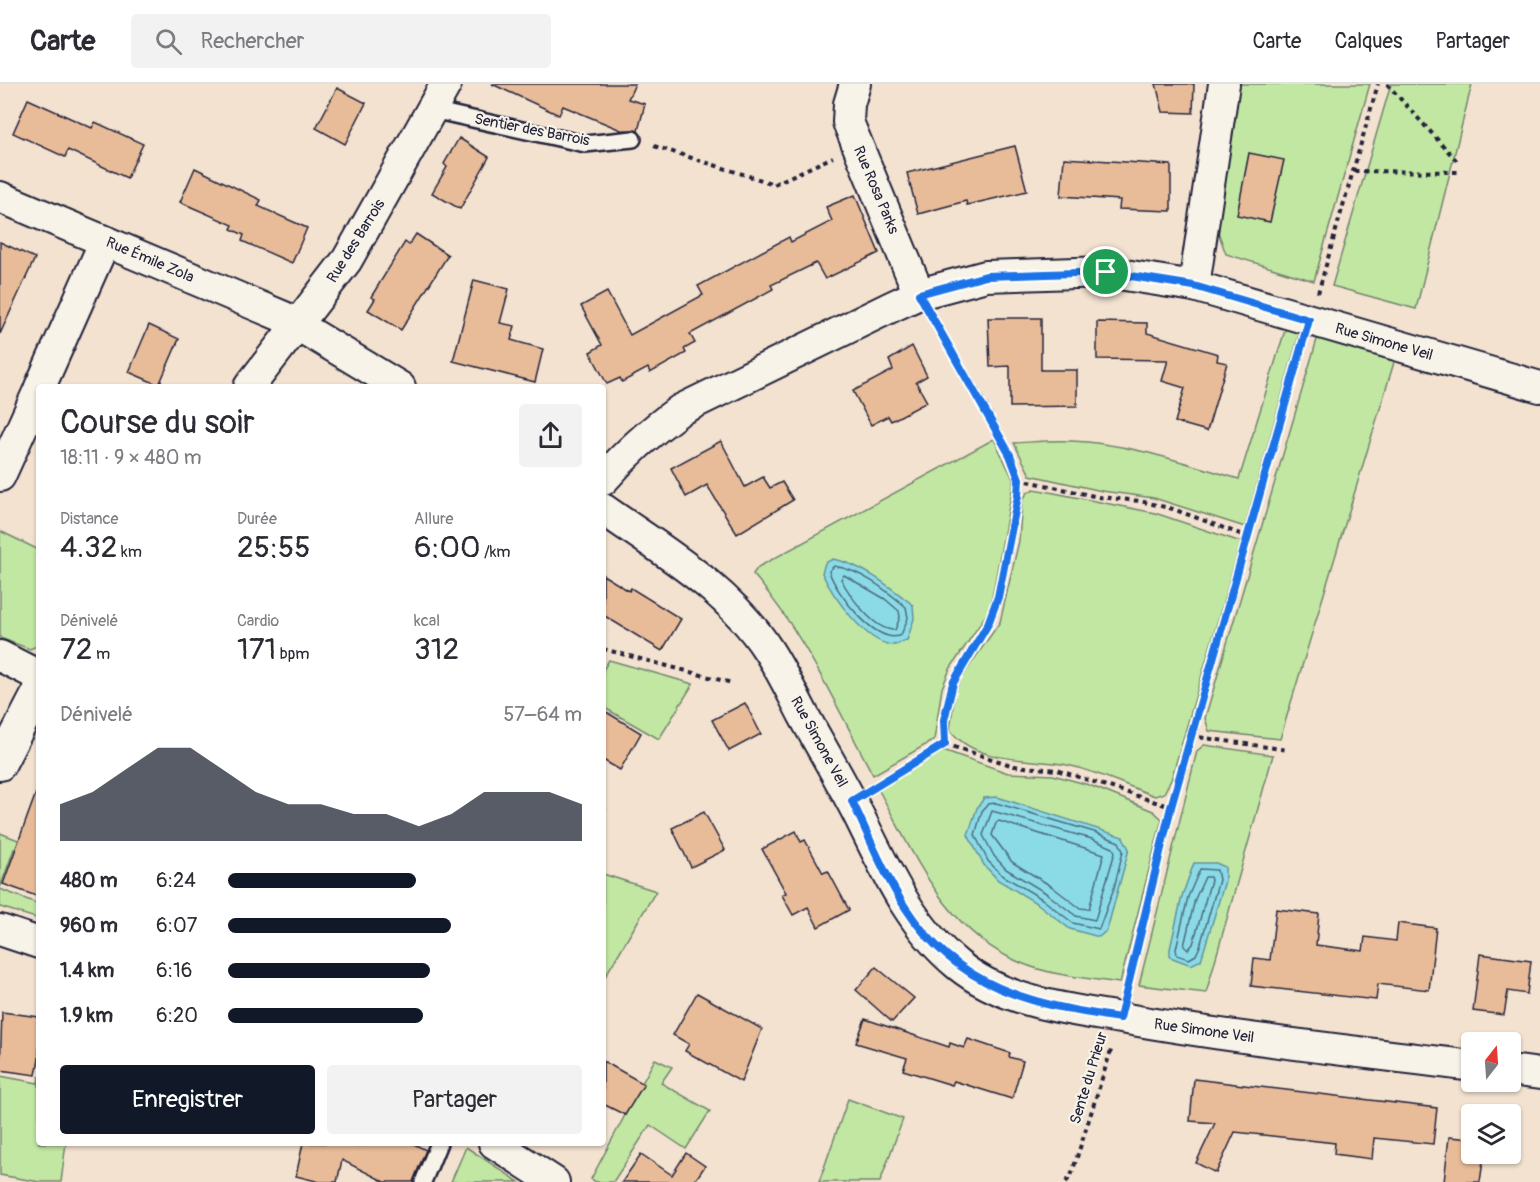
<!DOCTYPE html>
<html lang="fr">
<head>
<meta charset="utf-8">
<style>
	body { margin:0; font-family:Pangolin,sans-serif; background:#f2f2f3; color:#2b2b33; height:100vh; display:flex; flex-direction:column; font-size:22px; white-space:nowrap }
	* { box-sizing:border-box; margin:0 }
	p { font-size:20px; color:#7c7c81 }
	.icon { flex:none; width:33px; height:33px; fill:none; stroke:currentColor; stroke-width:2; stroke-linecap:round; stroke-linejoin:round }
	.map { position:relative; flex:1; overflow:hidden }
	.drawer { position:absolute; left:36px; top:300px; width:570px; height:762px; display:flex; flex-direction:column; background:#fff; border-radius:6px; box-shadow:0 2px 4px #0004 }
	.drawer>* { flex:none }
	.needle { width:39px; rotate:17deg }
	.tools { position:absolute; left:1461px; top:948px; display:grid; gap:12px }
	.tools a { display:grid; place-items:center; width:60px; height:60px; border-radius:6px; background:#fff; box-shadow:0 2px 4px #0004; font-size:30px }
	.pin { position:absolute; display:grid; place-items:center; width:51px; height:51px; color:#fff; margin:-26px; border:3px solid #fff; border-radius:50%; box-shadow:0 2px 6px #0007 }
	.round { display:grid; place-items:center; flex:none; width:63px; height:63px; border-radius:6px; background:#f2f2f3 }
	.summary { display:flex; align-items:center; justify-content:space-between; height:102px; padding:0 24px }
	h1 { font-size:33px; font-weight:600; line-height:45px }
	.stats { display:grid; grid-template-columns:repeat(3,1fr); gap:9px; height:102px; padding:6px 24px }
	.stats div { display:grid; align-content:center }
	.stats b { font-size:30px; font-weight:600 }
	.stats small { font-size:16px; font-weight:400 }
	.stats p { font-size:16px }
	.chart { height:168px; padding:12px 24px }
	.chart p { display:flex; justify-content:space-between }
	.chart svg { width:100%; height:108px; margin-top:6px; fill:#111827; opacity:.7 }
	.action { display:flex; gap:12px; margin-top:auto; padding:12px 24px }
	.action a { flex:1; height:69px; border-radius:6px; background:#111827; color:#fff; font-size:24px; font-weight:600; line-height:69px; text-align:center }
	.action a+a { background:#f2f2f3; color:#2b2b33 }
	ul { padding:0 24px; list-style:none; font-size:20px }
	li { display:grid; grid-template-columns:96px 72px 1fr; align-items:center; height:45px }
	li i { height:15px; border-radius:8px; background:#111827 }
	header { display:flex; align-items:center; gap:36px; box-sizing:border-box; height:84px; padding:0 30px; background:#fff; border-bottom:2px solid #e1e1e2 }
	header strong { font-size:28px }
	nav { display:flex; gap:33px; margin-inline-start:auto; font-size:21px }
	.search { width:420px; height:54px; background:#f2f2f3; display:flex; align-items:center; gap:15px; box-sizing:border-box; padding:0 21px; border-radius:6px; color:#7c7c81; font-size:22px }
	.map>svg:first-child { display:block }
	.green { fill:#c1e7a2; stroke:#72846e; stroke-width:1.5 }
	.water { fill:#8bdbe7; stroke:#6191a2; stroke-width:1.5 }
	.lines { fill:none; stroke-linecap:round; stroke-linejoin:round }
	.shore { stroke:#4c6c80; stroke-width:1.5 }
	.building { fill:#e9bc99; stroke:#22223b; stroke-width:1.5 }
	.lane-casing { stroke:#22223b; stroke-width:20 }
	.street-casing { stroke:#22223b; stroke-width:34 }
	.path { stroke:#22223b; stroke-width:4; stroke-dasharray:4.5 4.5; stroke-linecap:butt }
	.lane { stroke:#f7f3e8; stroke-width:15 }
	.street { stroke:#f7f3e8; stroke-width:30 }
	.route-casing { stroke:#fff; stroke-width:12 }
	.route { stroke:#1a73e8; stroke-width:8 }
	.labels { text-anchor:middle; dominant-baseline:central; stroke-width:4.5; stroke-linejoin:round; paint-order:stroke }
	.street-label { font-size:15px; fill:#22223b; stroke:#f7f3e8 }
</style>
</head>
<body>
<header>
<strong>Carte</strong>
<div class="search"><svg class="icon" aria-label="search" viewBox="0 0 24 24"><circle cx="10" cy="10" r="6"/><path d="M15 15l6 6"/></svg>Rechercher</div>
<nav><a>Carte</a><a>Calques</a><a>Partager</a></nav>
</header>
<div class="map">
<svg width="1540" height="1098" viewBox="0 0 1540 1098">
	<rect width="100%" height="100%" fill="#f3e2d0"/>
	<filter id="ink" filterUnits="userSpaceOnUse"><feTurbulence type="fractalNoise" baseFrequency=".0167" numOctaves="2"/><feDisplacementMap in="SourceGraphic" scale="12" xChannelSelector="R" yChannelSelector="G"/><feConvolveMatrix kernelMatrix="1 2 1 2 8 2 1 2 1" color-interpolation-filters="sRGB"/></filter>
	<g filter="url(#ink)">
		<g class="green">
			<path d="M1233,0H1370L1314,197L1226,170L1213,134Z"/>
			<path d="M1391,0H1472L1416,225L1332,202Z"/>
			<path d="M1286,243L1300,247L1245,443L1154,414L1102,407L1030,391L1014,359C1033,358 1052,356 1071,357C1128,359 1185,379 1239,395Z"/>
			<path d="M1318,252L1395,275L1280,655L1209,647L1205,634Z"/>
			<path d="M994,355L1013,395V401L990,525L950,585L942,604L934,656L873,691C836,622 804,549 753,490L758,483Z"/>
			<path d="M1034,405L1155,429L1241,458L1171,696L1164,709L1155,712C1127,702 1096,687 1067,681C1029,674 976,680 950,646L955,608L961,594L1000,538L1019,457L1022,417L1027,409Z"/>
			<path d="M0,447L39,466V561L30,565L0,554Z"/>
			<path d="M609,576L693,600L659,655L603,623V586Z"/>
			<path d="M1204,661L1273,671L1206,909L1139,901L1197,667Z"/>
			<path d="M943,666L1008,689L1053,691L1089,701L1153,727L1162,735L1120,899C1087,894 1052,892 1021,879C945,848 915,771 878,705Z"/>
			<path d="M0,749L39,764V774L14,765L0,804Z"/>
			<path d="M603,790L656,807L603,896Z"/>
			<path d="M0,805L39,820V835L0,823Z"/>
			<path d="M655,975L672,983L661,999L710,1027L686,1065L650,1041L613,1098H596L591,1095Z"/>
			<path d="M0,992L38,999L39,992V1059H66L61,1098H40L0,1091Z"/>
			<path d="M848,1015L903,1035L880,1098H819Z"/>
			<path d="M466,1063L519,1098H451Z"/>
		</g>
		<g class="water">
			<path d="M833,475C863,481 889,502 913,521L914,535L907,556C903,557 897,561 893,561C866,560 832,511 822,489L825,479Z"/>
			<path d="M997,713L1123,753L1129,765L1107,846L1099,853L1070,845L1038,820L998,796L984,781L968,751L977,724L984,714Z"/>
			<path d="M1194,779H1216L1225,783V797L1201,876L1191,881L1170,873V865L1182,812Z"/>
		</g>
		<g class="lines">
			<g class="shore">
				<path d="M834,482C861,486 886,506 906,523L908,534L901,551C877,563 835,508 829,487Z"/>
				<path d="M844,491L885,515L899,527L900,533L895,546C874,547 850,512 841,495Z"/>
				<path d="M996,719L1094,748L1119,758L1123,767L1114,804L1099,845L1073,839L1042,815L1002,791L988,777L975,751L982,727L988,720Z"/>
				<path d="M992,727L1092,755L1113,764L1115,768L1095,836L1076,832L1046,809L1006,785L994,772L983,751Z"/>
				<path d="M999,737L1104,770L1089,825L1080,824L1051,802L1012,778L992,751L996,739Z"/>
				<path d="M1200,785L1217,786L1219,796L1200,862L1196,871L1189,875L1177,871L1176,865L1188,813Z"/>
				<path d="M1205,793H1210L1211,796L1193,860L1188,866L1184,862L1195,815Z"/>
			</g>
		</g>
		<g class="building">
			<path d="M492,0H635L628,15L645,20L638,47L621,46L563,22L559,31Z"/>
			<path d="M1156,0H1194L1193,29L1163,28Z"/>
			<path d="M337,4L366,19L345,60L316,44Z"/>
			<path d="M28,15L92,44L95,38L143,60L127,94L68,66L65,73L13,49Z"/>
			<path d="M459,54L489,73L460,125L432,109L447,83L444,80Z"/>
			<path d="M1015,62L1027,107L967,121L966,117L918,130L907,89Z"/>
			<path d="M1249,69L1284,76L1270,138L1237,131Z"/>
			<path d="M1064,74L1171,81V127L1119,125L1120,116L1061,112Z"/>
			<path d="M195,84L261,116L258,122L307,144L292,179L242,157L244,151L231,145L233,141L180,118Z"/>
			<path d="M855,111L879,169L825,195L816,179L771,201L773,205L690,250L695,259L684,265L686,269L650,289L648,284L622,298L620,294L607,300L590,268L602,261L581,222L607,208L630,251L703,211L698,202L789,153L791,158L832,137L826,123Z"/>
			<path d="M416,150L448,171L401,246L368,226L375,215L371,213L405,158L409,161Z"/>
			<path d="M0,158L35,174L0,250Z"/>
			<path d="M474,196L509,205L500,239L515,242L511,256L543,265L535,298L453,277Z"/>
			<path d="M988,234H1041V286H1077V322L1010,323V282L990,283Z"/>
			<path d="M1097,238L1147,239V249L1218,270L1217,277L1227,279L1207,347L1175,338L1185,304L1162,297L1168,276L1097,275Z"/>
			<path d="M149,241L179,255L159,301L129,288Z"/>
			<path d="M912,262L927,292L916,298L927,318L891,337L888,332L871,341L853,307L893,286L889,276Z"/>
			<path d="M721,357L745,403L763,393L770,404L782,398L793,416L737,450L707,401L686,413L671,384Z"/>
			<path d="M603,491L629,507L631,504L681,535L662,567L603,531Z"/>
			<path d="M745,619L761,650L729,667L712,636Z"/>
			<path d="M603,626L641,649L620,686L603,676Z"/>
			<path d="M36,709L39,710V813L3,800Z"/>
			<path d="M704,728L725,766L691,783L672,744Z"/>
			<path d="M796,747L801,758L805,756L823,789L828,787L849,826L818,843L808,823L793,831L782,811L786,809L762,765Z"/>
			<path d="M1276,825L1319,830L1316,861L1363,867L1365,853L1396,857L1398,839L1436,844L1429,906L1378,900L1376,916L1251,902L1254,874L1270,876Z"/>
			<path d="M1480,870L1531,877L1527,910L1508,907L1504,931L1473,927Z"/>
			<path d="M876,883L914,914L892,938L856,906Z"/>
			<path d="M697,909L762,945L741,998L685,967L689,960L673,951Z"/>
			<path d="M2,928L39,933V975L36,991L0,986Z"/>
			<path d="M865,935L949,963L950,959L964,964L968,955L1010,969L1009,973L1023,977L1012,1015L954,997L952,1001L903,986L907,974L856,959Z"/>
			<path d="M603,977L644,1000L625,1031L603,1020Z"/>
			<path d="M1194,995L1437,1024L1433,1060L1374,1054L1372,1075L1334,1070L1335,1059L1235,1048L1216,1089L1196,1079L1215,1039L1190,1037Z"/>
			<path d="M1449,1053L1472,1055V1070H1484L1480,1098H1444Z"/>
			<path d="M303,1059H346L359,1062L361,1059H412L426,1066L413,1098H385L342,1076L337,1098H320L296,1092Z"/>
			<path d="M686,1069L705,1082L694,1098H622L641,1070L672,1091Z"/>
		</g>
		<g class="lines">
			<g class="lane-casing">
				<g id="lane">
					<path d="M432,26L585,60L633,55"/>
					<path d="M423,1098L439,1059"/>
				</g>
			</g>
			<g class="street-casing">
				<g id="street">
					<path d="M855,0L849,20L848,38L919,210"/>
					<path d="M0,113L284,233L400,303"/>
					<path d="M1194,202L1224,0"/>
					<path d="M40,303L105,157"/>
					<path d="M249,303L347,176L446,0"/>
					<path d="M0,392L39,306"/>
					<path d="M603,396C626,369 651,347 680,326L893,222L919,210L986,192L1106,188L1194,202L1540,303"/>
					<path d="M603,425C661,466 729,505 768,566C781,586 792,609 803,630C821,663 840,695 857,728C885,784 909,841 958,881C1003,918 1066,925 1121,934C1238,955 1355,967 1472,982"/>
					<path d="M0,572L39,592"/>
					<path d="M0,681L39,606"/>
					<path d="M0,846L39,859"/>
					<path d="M1510,986L1540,990"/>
					<path d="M494,1059L554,1098"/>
				</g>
			</g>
			<g class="path">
				<path d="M1387,0L1457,77"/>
				<path d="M654,62L774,100L833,73"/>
				<path d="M1354,87L1461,88"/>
				<path d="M1318,209L1378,0"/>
				<path d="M934,235C953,267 1017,365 1019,396C1021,427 1001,510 989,539C984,550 976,560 970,570C951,599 943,626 945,660"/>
				<path d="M1019,395L1098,413L1140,417L1173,425L1248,453"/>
				<path d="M603,565L732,599"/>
				<path d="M1191,652L1288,666"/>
				<path d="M945,660L1014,682L1057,686L1171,723"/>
				<path d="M876,702L945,660"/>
				<path d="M603,728L607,721"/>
				<path d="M1127,906L1171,723L1302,262"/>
				<path d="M1066,1098L1071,1092L1112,963"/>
			</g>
			<use href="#lane" class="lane"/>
			<use href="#street" class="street"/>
		</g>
	</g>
	<g class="lines" filter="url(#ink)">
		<g class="route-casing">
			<path id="route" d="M1106,188L1194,202L1309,236L1171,723L1120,934C1031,920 958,905 905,823C884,791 869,752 852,717L945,660L944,636L953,599L988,540L998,513L1018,412L1019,395L1010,371L919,210L986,192Z"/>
		</g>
		<use href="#route" class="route"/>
	</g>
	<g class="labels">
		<g class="street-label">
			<text transform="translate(532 46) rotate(11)">Sentier des Barrois</text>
			<text transform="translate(876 106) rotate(67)">Rue Rosa Parks</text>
			<text transform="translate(356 157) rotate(-58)">Rue des Barrois</text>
			<text transform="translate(150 176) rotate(23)">Rue Émile Zola</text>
			<text transform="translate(1384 258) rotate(16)">Rue Simone Veil</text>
			<text transform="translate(819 658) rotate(61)">Rue Simone Veil</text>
			<text transform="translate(1204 947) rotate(8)">Rue Simone Veil</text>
			<text transform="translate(1089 994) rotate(-73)">Sente du Prieur</text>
		</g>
	</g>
</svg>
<div class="tools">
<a><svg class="needle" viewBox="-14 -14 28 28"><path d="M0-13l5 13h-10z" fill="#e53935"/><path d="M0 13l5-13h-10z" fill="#7c7c81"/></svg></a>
<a><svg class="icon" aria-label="layers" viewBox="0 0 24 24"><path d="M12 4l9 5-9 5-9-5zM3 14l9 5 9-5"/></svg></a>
</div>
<div class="pin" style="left:1106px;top:188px;background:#1e9e55"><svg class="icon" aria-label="arrive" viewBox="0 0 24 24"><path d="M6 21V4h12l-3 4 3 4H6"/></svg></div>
<section class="drawer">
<div class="summary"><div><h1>Course du soir</h1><p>18:11 · 9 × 480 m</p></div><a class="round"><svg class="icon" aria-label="share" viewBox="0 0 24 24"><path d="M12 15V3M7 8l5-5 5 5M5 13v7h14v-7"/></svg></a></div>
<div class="stats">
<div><p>Distance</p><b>4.32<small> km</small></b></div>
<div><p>Durée</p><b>25:55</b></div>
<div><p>Allure</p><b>6:00<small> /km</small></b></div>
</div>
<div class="stats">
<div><p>Dénivelé</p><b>72<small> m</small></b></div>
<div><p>Cardio</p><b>171<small> bpm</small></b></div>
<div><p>kcal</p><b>312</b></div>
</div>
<div class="chart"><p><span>Dénivelé</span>57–64 m</p>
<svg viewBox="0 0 160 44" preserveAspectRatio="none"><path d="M0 44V29L10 24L20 15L30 6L40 6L50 15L60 24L70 29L80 29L90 33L100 33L110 38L120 33L130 24L140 24L150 24L160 29V44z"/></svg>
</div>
<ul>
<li><b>480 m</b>6:24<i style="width:53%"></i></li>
<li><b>960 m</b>6:07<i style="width:63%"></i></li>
<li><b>1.4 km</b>6:16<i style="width:57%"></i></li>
<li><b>1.9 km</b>6:20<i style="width:55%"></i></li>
</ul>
<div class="action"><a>Enregistrer</a><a>Partager</a></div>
</section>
</div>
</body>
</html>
